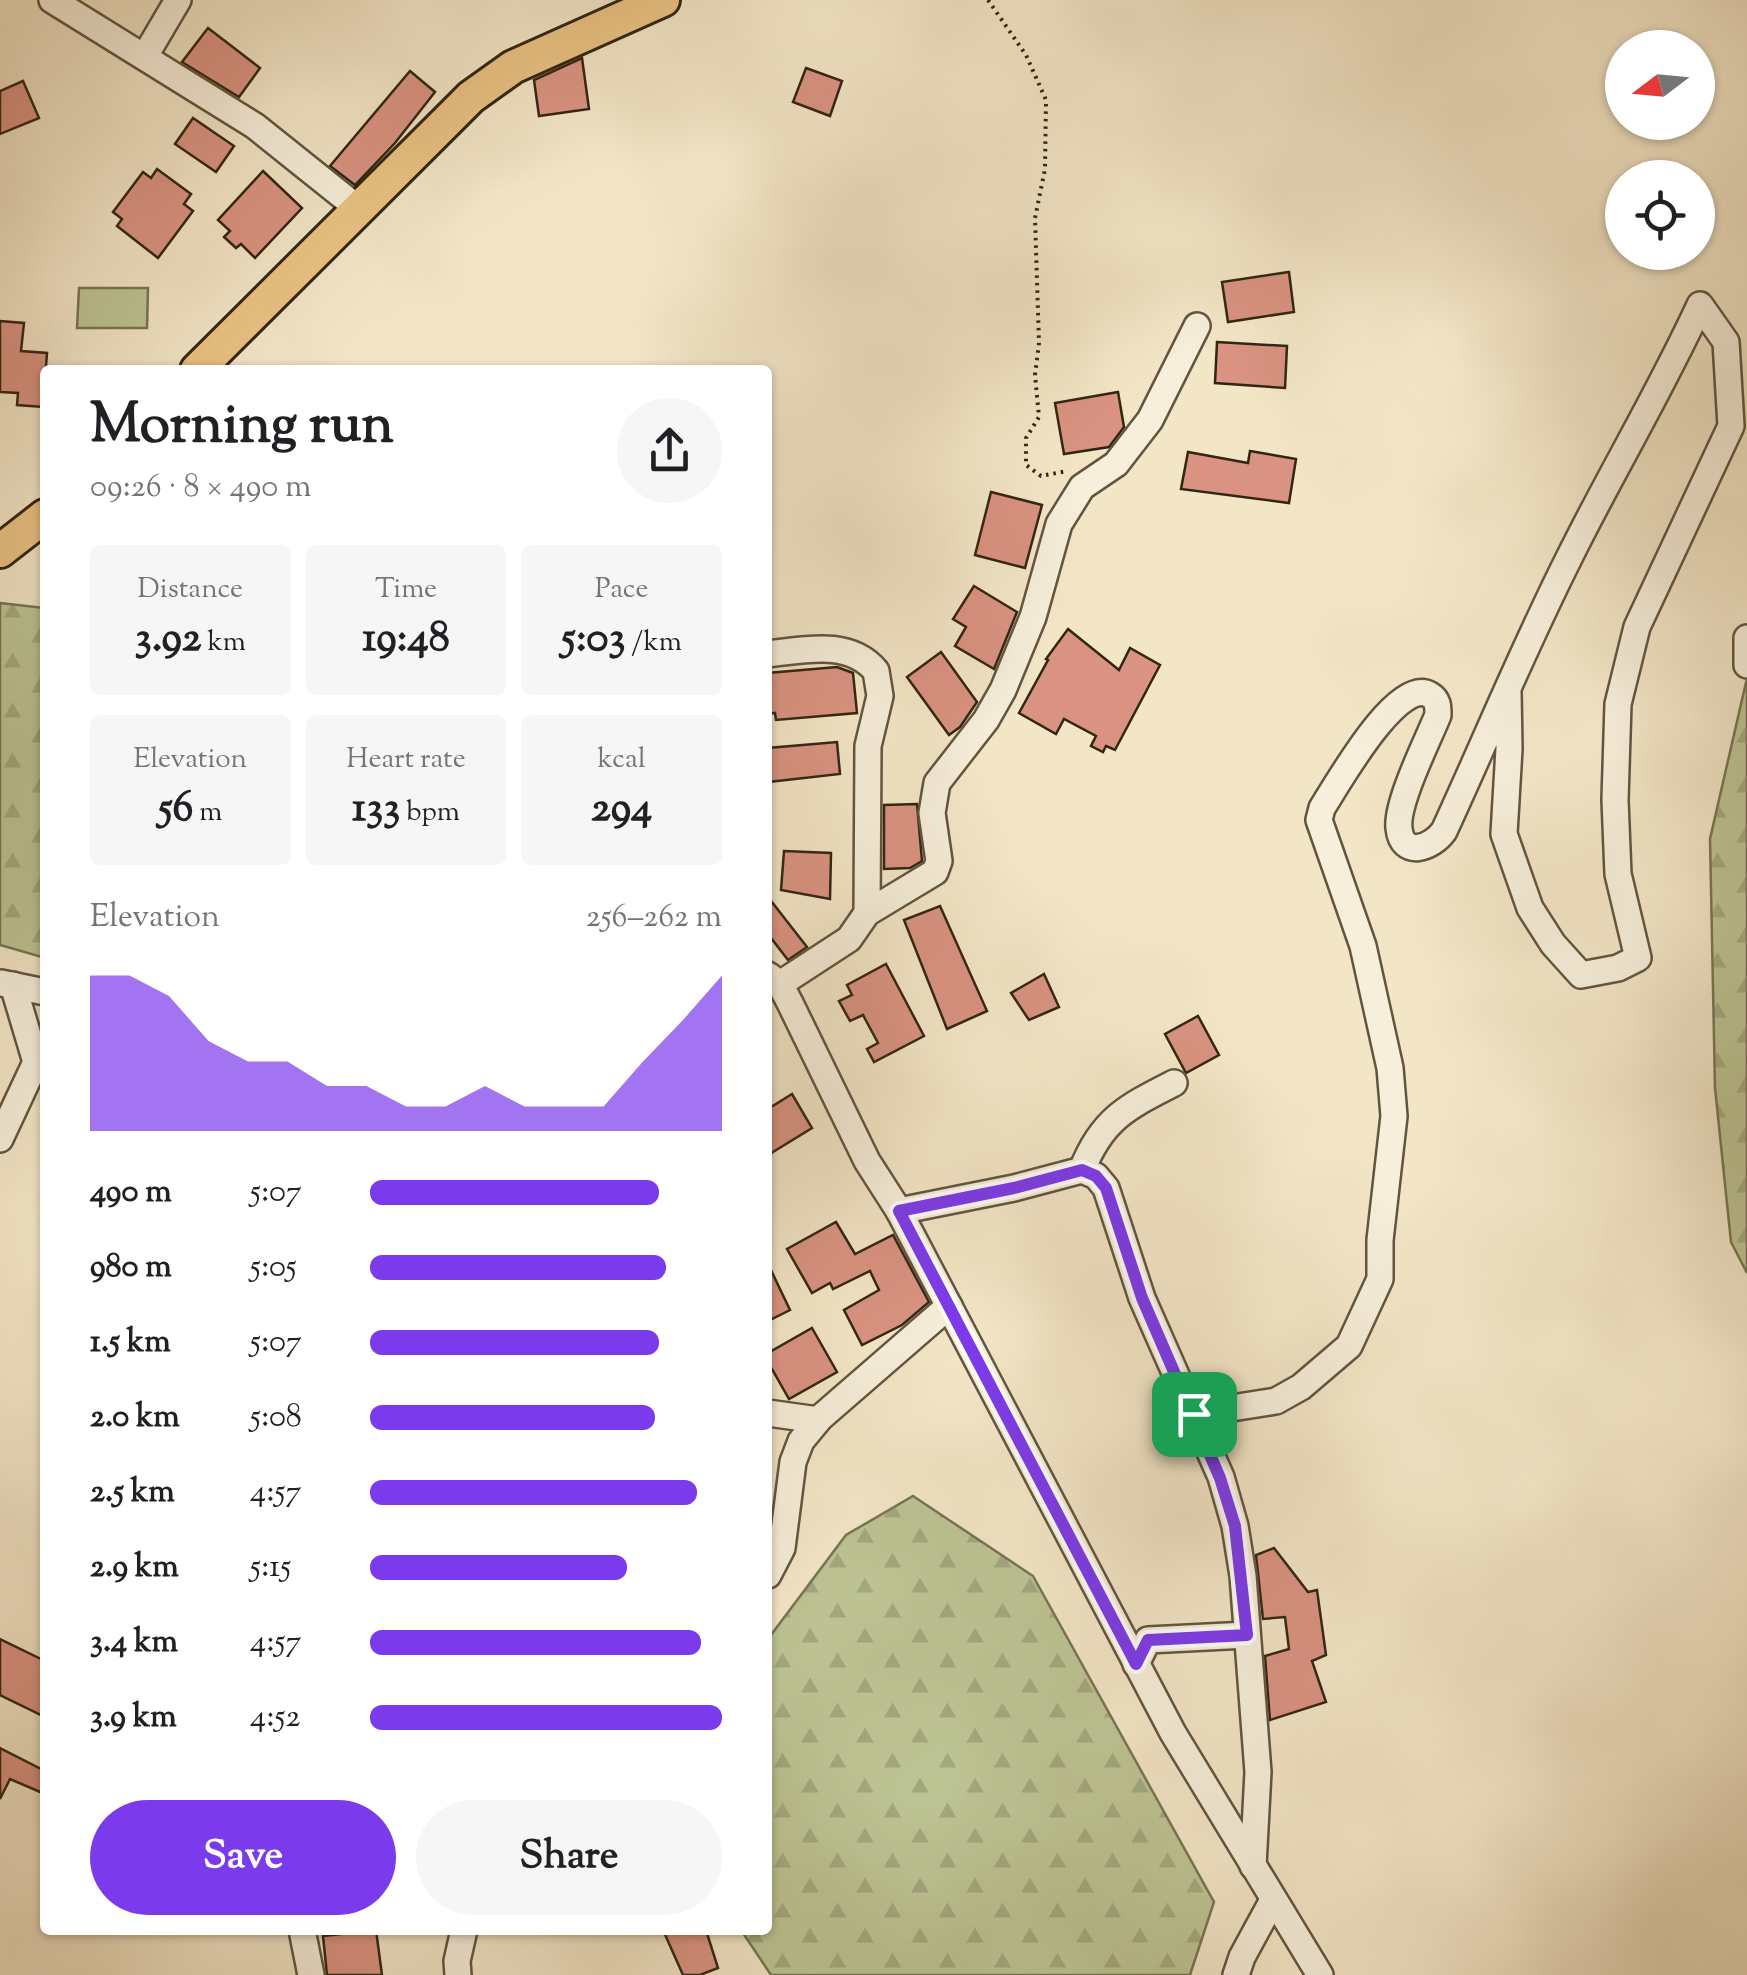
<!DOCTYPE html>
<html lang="en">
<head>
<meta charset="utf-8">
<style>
	body { margin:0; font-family:"Sorts Mill Goudy",serif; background:#f6f6f6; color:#202124; height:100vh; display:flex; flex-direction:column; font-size:38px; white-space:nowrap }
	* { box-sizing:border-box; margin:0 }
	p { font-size:32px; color:#757577 }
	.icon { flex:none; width:55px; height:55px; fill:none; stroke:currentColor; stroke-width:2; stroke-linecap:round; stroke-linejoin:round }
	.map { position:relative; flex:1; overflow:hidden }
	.details { position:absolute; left:40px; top:365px; width:732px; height:1570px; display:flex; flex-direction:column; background:#fff; border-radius:10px; box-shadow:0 2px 8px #0004 }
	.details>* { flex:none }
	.needle { width:65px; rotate:254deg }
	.buttons { position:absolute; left:1605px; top:30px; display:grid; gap:20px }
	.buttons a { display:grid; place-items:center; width:110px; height:110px; border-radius:50%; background:#fff; box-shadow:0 2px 8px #0004; font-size:50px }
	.pin { position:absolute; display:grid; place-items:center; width:85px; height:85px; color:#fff; margin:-42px; border-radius:20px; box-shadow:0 5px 15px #0006 }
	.round { display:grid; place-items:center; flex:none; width:105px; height:105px; border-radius:52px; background:#f6f6f6 }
	.head { display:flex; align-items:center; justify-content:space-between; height:170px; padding:0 50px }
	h1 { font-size:55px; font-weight:700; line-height:75px }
	.figures { display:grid; grid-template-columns:repeat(3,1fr); gap:15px; height:170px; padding:10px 50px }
	.figures div { display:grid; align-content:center; border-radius:10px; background:#f6f6f6; text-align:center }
	.figures b { font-size:42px; font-weight:700 }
	.figures small { font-size:28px; font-weight:400 }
	.figures p { font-size:28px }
	.chart { height:280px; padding:20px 50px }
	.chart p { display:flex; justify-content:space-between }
	.chart svg { width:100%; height:180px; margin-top:10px; fill:#7c3aed; opacity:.7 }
	.cta { display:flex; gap:20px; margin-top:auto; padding:20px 50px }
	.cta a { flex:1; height:115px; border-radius:60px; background:#7c3aed; color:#fff; font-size:40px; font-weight:700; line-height:115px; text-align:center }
	.cta a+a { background:#f6f6f6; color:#202124 }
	ul { padding:0 50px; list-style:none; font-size:32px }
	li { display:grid; grid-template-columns:160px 120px 1fr; align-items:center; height:75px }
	li i { height:25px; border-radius:12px; background:#7c3aed }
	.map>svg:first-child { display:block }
	.green { fill:#bdc494; stroke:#787454; stroke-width:2.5 }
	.forest { fill:url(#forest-firs); stroke:#787454; stroke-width:2.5 }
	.building { fill:#da9382; stroke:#322513; stroke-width:2.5 }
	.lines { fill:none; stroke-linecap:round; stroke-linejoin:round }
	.minor-casing { stroke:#625540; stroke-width:30 }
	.major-casing { stroke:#322513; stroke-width:38 }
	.path { stroke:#322513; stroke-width:4; stroke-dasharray:2.5 5; stroke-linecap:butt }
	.minor { stroke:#f7efdb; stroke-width:25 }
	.major { stroke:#eac384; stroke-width:32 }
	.route-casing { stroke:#fff; stroke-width:20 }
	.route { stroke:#7c3aed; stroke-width:12 }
</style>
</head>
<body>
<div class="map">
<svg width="1747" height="1975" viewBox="0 0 1747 1975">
	<defs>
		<pattern id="forest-firs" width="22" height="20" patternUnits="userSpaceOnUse" patternTransform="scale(2.5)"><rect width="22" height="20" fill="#bdc494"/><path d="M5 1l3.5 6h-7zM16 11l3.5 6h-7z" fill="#a3a87f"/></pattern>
	</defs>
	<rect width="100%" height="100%" fill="#f3e6c7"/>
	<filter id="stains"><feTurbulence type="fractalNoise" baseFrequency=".002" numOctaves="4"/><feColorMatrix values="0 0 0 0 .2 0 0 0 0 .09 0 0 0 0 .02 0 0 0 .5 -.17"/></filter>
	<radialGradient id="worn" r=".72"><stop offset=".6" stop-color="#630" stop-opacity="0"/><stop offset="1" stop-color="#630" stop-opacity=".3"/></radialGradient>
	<path class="green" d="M79,288H148L147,328H77Z"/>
	<g class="forest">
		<path d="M0,603L45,608V957H42L0,945Z"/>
		<path d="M1747,678V1273L1731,1242L1715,1088L1710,839Z"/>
		<path d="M913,1496L1033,1576L1214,1902L1190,1975H771L741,1930H768V1639L846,1535Z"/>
	</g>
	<g class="building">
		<path d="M208,28L260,68L239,97L182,62Z"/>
		<path d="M582,58L589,109L539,116L534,80Z"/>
		<path d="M806,68L842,81L830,116L793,102Z"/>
		<path d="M410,71L435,92L395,143L355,185L330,166Z"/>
		<path d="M23,81L39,118L0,134V91Z"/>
		<path d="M193,118L234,146L216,172L175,144Z"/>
		<path d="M157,169L191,194L184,204L193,211L158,258L117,226L122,219L113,212L143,172L151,178Z"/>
		<path d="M263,171L302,208L255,258L241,244L236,248L224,237L230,231L218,220Z"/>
		<path d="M1289,272L1294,312L1228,322L1222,282Z"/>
		<path d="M0,321L24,323L21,351L47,353L43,407L17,405L18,393L0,392Z"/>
		<path d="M1217,342L1287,346L1285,388L1215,383Z"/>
		<path d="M1118,392L1124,427L1109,447L1064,454L1055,403Z"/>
		<path d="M1250,451L1296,459L1289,503L1181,489L1188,452L1248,463Z"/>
		<path d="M991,492L1042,505L1025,568L975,555Z"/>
		<path d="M974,586L1017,612L994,669L955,646L966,627L953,619Z"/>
		<path d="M1068,629L1119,670L1130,648L1160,665L1115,750L1106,746L1103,752L1091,746L1096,736L1064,719L1056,734L1019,713L1048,660L1046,659Z"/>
		<path d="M941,652L977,702L960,727L949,735L907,677Z"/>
		<path d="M837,667L853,673L857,713L776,720L775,713L768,714V673Z"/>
		<path d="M837,742L840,774L768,782V748Z"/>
		<path d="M917,804L922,861L910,868L884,869V805Z"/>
		<path d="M784,851L831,853L830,899L781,890Z"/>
		<path d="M768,897L807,947L788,960L768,934Z"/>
		<path d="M940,906L987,1011L947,1029L904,920Z"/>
		<path d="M886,964L924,1036L874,1062L867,1049L878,1043L863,1015L850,1021L839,1001L852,995L847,985Z"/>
		<path d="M1044,974L1059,1007L1029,1020L1011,993Z"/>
		<path d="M1198,1016L1219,1055L1186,1073L1165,1034Z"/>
		<path d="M792,1094L812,1128L768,1155V1109Z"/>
		<path d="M836,1222L855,1254L893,1235L929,1302L902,1325L862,1345L844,1310L879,1290L870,1271L833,1289L830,1283L812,1293L787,1249Z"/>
		<path d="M768,1264L790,1310L768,1321Z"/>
		<path d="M812,1328L837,1372L789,1399L768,1362V1353Z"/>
		<path d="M1274,1548L1308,1592L1317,1590L1326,1655L1312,1661L1326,1702L1270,1720L1265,1656L1289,1649L1285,1617L1263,1619L1256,1555Z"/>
		<path d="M0,1639L45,1661V1717L0,1695Z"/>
		<path d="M0,1748L45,1771V1794L10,1779L0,1799Z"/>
		<path d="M376,1930L382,1975H327L323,1936Z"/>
		<path d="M663,1930H706L718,1968L700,1975H683Z"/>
	</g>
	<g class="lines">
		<g class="minor-casing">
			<g id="minor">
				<path d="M52,0L255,126L360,210"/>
				<path d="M145,56L178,0"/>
				<path d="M1747,638V665"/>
				<path d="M768,654C805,650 849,639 876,671L880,696L868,746L867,913"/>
				<path d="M768,975L780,984L790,1003L867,1161L899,1211L1173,1733L1320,1975"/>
				<path d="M1,983L45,992"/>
				<path d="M780,984L849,939L867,913L935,872L939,861L932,813L937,783L986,720L1003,690L1033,617L1059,524L1082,487L1116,464L1150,420L1197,326"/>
				<path d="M13,985L36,1062"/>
				<path d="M0,1139L36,1062L45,1053"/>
				<path d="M1082,1170C1102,1119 1127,1107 1174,1083"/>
				<path d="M899,1211L1014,1188L1082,1170L1096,1176L1106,1188L1142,1298L1221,1477L1235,1526L1243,1576L1258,1772L1253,1866"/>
				<path d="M768,1413L818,1420"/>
				<path d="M1194,1414L1276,1401L1301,1387L1349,1346L1380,1279V1240L1394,1116L1390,1068L1363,946L1319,820L1322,808C1337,785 1398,675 1430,695C1438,700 1438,706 1438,715C1428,740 1396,803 1399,828C1402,859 1432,848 1444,831C1486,740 1524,647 1569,558C1611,473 1660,392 1700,305L1726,342L1731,426L1637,627L1618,704L1615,800L1618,874L1638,958L1618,968L1581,975L1553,944L1530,908L1504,834L1509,749L1508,691"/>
				<path d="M768,1575L782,1548L793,1462L801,1441L820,1418L949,1306"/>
				<path d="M1136,1664L1148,1640L1247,1635"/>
				<path d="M302,1930L311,1975"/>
				<path d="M458,1975L457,1961L464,1930"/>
				<path d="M1236,1975L1242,1957L1273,1900"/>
			</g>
		</g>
		<g class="major-casing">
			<g id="major">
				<path d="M197,370L448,120L471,97L513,67L663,0"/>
				<path d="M0,551L45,516"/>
			</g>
		</g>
		<path class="path" d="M988,0L1026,55L1046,100L1045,169L1035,218L1039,343L1035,375L1039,417L1026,438V465L1041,476L1067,471"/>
		<use href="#minor" class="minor"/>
		<use href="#major" class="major"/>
	</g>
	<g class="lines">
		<g class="route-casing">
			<path id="route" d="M1082,1170L1096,1176L1106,1188L1142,1298L1220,1478L1235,1526L1247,1635L1148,1640L1136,1664L899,1211L1014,1188Z"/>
		</g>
		<use href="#route" class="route"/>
	</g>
	<rect width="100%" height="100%" filter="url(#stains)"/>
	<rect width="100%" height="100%" fill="url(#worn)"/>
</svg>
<div class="buttons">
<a><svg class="needle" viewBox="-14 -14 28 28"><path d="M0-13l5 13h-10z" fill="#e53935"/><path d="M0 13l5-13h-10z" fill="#757577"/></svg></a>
<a><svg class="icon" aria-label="locate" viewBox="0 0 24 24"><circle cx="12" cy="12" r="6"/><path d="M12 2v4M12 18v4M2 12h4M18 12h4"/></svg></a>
</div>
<div class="pin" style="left:1194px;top:1414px;background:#1e9e55"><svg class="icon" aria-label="arrive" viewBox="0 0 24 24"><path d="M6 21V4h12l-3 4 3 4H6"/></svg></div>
<section class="details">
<div class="head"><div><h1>Morning run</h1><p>09:26 · 8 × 490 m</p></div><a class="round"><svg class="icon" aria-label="share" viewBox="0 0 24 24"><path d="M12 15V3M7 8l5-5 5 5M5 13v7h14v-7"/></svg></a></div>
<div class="figures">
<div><p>Distance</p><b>3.92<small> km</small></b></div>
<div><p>Time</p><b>19:48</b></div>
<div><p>Pace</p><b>5:03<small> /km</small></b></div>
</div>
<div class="figures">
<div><p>Elevation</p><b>56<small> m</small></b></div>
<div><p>Heart rate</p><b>133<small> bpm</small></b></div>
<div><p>kcal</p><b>294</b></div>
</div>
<div class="chart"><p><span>Elevation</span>256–262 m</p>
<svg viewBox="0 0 160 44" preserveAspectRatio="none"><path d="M0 44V6L10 6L20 11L30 22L40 27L50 27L60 33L70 33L80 38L90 38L100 33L110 38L120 38L130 38L140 27L150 17L160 6V44z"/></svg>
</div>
<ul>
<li><b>490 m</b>5:07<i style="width:82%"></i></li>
<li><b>980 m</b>5:05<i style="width:84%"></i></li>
<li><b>1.5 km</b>5:07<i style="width:82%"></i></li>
<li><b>2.0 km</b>5:08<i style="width:81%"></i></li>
<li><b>2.5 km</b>4:57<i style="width:93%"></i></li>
<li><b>2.9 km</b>5:15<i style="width:73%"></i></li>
<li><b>3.4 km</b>4:57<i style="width:94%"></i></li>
<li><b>3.9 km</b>4:52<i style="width:100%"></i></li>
</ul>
<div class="cta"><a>Save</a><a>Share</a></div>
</section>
</div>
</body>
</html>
